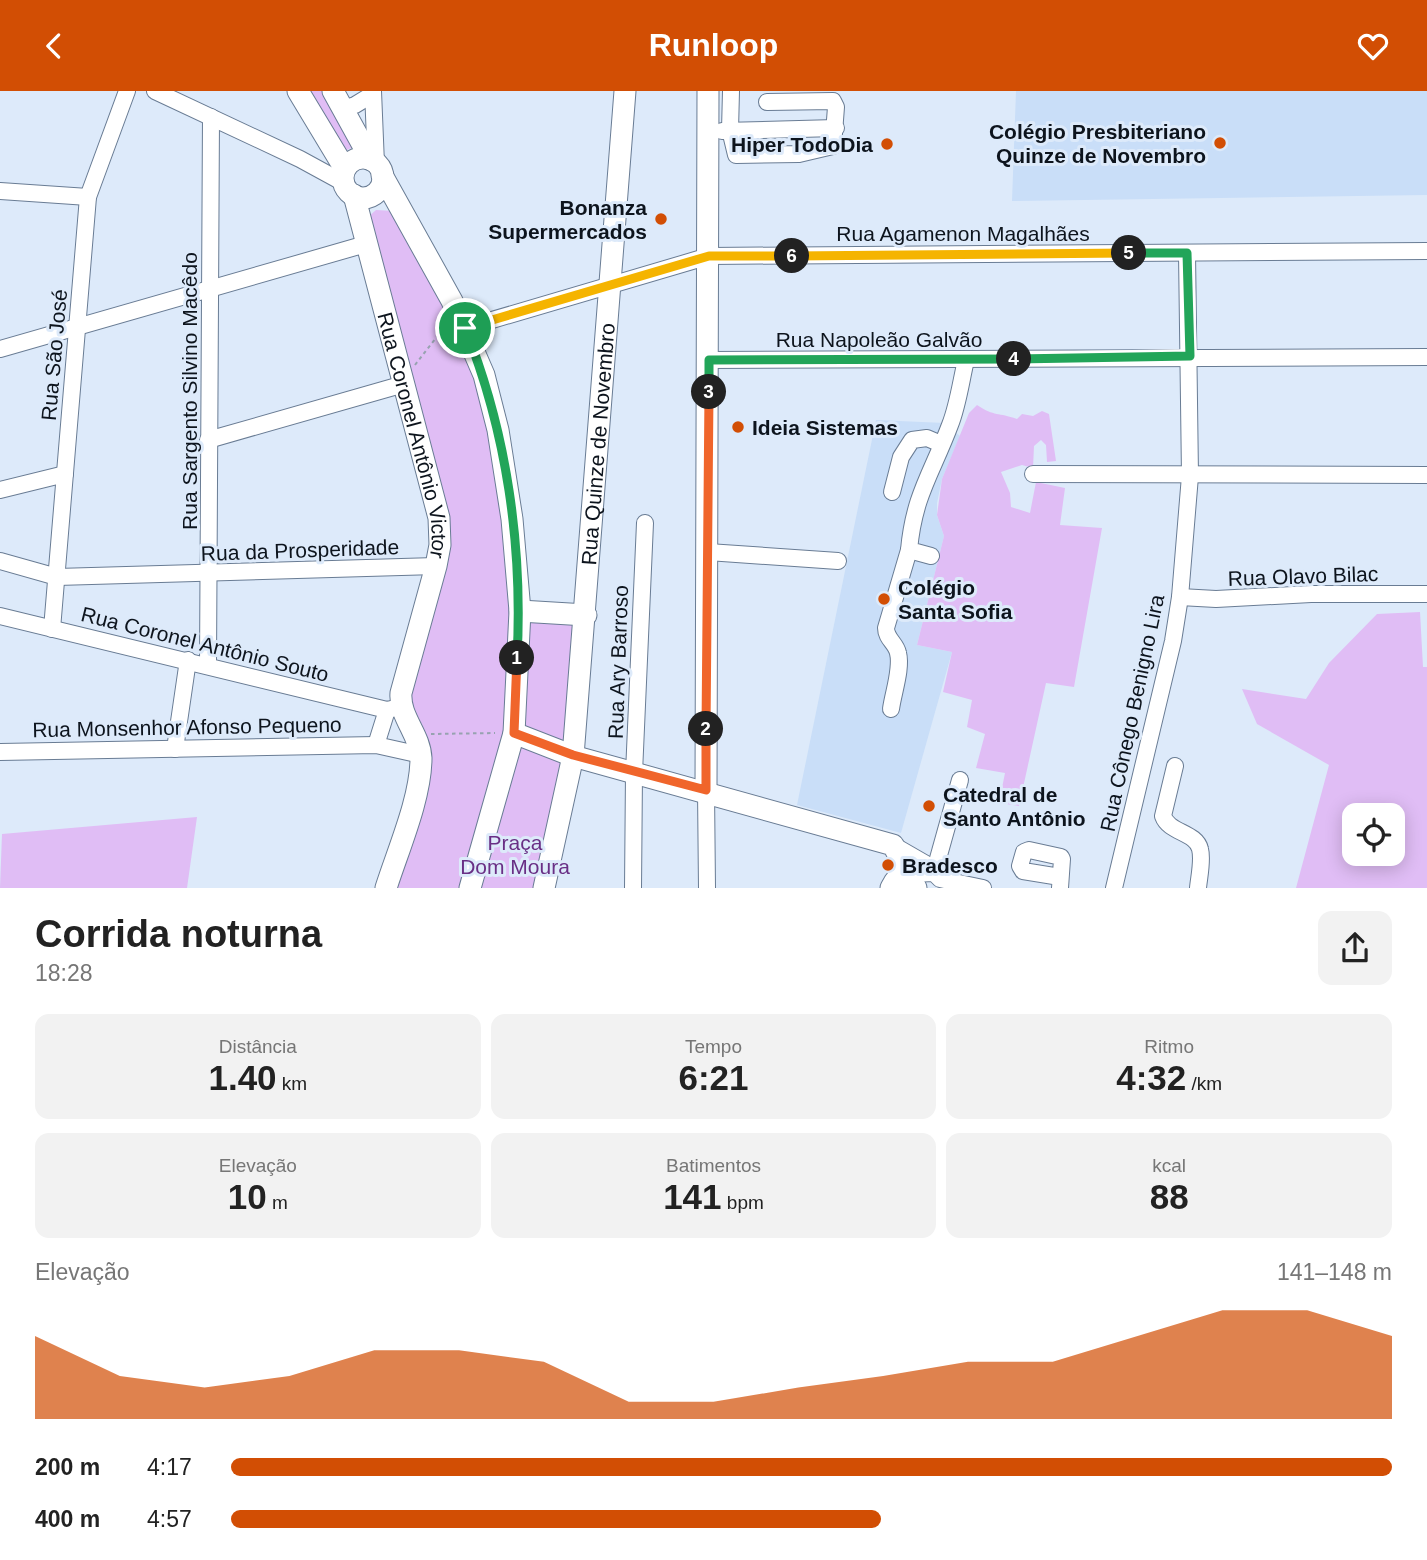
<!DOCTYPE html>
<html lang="pt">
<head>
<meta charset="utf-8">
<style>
	body { margin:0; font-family:Arial,sans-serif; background:#f2f2f2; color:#222; height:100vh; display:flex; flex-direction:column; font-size:26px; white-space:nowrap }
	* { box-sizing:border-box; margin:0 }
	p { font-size:23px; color:#767676 }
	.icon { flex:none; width:38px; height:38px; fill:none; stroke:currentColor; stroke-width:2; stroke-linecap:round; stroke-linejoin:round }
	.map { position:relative; height:797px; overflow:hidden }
	.side { display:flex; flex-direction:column; background:#fff; flex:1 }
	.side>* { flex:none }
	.tools { position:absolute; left:1342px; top:712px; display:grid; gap:14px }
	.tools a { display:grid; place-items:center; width:63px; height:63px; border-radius:14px; background:#fff; box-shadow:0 4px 18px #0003; font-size:35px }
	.pin { position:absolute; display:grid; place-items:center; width:60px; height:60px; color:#fff; margin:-30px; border:4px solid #fff; border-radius:50%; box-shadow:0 2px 7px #0007 }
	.km { position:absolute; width:35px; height:35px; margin:-18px; border-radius:50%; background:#222; color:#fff; font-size:19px; line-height:35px; text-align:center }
	.round { display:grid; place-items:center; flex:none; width:74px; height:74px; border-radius:14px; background:#f2f2f2 }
	.head { display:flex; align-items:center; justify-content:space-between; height:119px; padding:0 35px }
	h1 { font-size:38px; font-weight:800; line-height:52px }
	.metrics { display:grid; grid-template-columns:repeat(3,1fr); gap:10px; height:119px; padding:7px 35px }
	.metrics div { display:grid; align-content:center; border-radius:14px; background:#f2f2f2; text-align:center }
	.metrics b { font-size:35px; font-weight:800 }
	.metrics small { font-size:19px; font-weight:400 }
	.metrics p { font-size:19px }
	.chart { height:196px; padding:14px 35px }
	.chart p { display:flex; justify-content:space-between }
	.chart svg { width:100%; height:126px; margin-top:7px; fill:#d24e04; opacity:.7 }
	ul { padding:0 35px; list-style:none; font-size:23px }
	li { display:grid; grid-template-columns:112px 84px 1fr; align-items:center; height:52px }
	li i { height:18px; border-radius:9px; background:#d24e04 }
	header { display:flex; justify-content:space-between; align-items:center; height:91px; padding:0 35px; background:#d24e04; color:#fff; font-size:32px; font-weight:800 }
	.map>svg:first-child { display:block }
	.built { fill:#c9def8 }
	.green { fill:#e0bdf5; fill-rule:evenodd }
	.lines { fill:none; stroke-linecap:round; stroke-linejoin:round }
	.minor-casing { stroke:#697c94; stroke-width:18 }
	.major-casing { stroke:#697c94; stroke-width:23 }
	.path { stroke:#97a2b0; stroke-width:2; stroke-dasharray:3.5 3.5; stroke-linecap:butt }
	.minor { stroke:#fff; stroke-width:16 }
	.major { stroke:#fff; stroke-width:21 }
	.split-1-casing { stroke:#fff; stroke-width:14 }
	.split-2-casing { stroke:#fff; stroke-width:14 }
	.split-3-casing { stroke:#fff; stroke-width:14 }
	.split-4-casing { stroke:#fff; stroke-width:14 }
	.split-5-casing { stroke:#fff; stroke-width:14 }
	.split-6-casing { stroke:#fff; stroke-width:14 }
	.split-7-casing { stroke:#fff; stroke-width:14 }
	.split-1 { stroke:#22a559; stroke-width:9 }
	.split-2 { stroke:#f0652b; stroke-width:9 }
	.split-3 { stroke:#f0652b; stroke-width:9 }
	.split-4 { stroke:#22a559; stroke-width:9 }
	.split-5 { stroke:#22a559; stroke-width:9 }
	.split-6 { stroke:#f5b400; stroke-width:9 }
	.split-7 { stroke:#f5b400; stroke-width:9 }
	.poi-dot { fill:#d24e04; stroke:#ddeafa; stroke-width:2.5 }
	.labels { text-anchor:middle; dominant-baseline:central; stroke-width:6; stroke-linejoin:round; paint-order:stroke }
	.poi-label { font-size:21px; font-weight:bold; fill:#0d141d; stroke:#ddeafa; text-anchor:start }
	.street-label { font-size:21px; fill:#0d141d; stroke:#ddeafa }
	.park-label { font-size:21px; fill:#692f85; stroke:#ddeafa }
</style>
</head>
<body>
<header><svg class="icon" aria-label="back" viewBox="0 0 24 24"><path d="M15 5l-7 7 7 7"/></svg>Runloop<svg class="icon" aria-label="heart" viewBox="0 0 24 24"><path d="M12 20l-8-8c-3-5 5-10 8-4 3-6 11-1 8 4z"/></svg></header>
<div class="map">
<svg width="1427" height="797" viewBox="0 0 1427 797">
	<rect width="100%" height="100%" fill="#ddeafa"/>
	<g class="built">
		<path d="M1016,0H1427V104L1012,110Z"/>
		<path d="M876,329L945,332L960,345L942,388L937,412V424L944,445L917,554L952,561L901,742L797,714Z"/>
	</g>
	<g class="green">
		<path d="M301,0H332L357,54L345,60Z"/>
		<path d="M376,119L393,120L456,231L484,304L513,474L509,640L467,797H392L426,654L422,633L405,616L444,476L368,126Z"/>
		<path d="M977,314C995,326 998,321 1017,328L1022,323L1033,325L1042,320L1049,323L1056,370L1047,371L1046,354L1041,349L1034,355L1033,377L1022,374L1001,381L1010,402L1011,416L1030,422L1036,391L1065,397L1060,434L1102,437L1074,596L1046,592L1019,715L999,712L1005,682L976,677L985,643L967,636L972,609L943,601L952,561L917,554L944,445L937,424L942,388L969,322Z"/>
		<path d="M1420,521L1423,576H1427V797H1296L1329,674L1257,633L1242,598L1306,608L1329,572L1377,523ZM1354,724H1393V763H1354Z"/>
		<path d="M529,524L578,531L566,650L521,636Z"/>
		<path d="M517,652L564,664L534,797H479Z"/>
		<path d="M197,726L187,797H0L2,743Z"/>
	</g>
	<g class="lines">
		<g class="minor-casing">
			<g id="minor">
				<path d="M155,0L300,68L344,92"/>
				<path d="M373,0L376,73"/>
				<path d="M731,0L730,39L736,64L799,63L833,55L836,16L833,10L767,11"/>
				<path d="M343,18L355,14L373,3"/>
				<path d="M722,40L836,37"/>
				<path d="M0,100L88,106"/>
				<path d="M465,237L709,165L1427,160"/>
				<path d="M0,258L366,153"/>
				<path d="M709,269L1427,266"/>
				<path d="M208,349L404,293"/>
				<path d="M1033,383L1427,384"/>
				<path d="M0,399L65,383"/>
				<path d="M892,401L901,366L912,349L927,347L941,353"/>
				<path d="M708,461L838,470"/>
				<path d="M931,465L909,459C914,404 932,382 950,334C958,314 961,290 966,269"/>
				<path d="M0,470L57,486L436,475"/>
				<path d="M1180,506L1216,508L1311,503H1427"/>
				<path d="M0,525L387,619L400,616"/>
				<path d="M52,538L88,106L127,0"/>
				<path d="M208,574L211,26"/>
				<path d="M891,618C893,602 902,578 898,562C896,552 886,548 886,537L909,459"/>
				<path d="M376,654L387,619"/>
				<path d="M175,658L188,569"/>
				<path d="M0,661L376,654L421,664"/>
				<path d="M1175,675L1163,725C1169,742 1196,741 1200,758C1203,769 1199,786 1198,797"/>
				<path d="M706,699L707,797"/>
				<path d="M893,754L926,773L934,782"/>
				<path d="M934,782L960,689"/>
				<path d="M911,783L934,782L940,788L983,797"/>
				<path d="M633,797L634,682L645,432"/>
				<path d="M1060,797L1062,768L1061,766L1029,759L1024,761L1020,775L1023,780L1060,786"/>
				<path d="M1114,797L1173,550L1180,506L1190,385L1187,162"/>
			</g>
		</g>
		<g class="major-casing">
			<g id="major">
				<path d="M298,0L345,78"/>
				<path d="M333,0L371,69"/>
				<circle cx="363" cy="87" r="20"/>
				<path d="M382,84L452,210L484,284L498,339L512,428L520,520L514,642L470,797"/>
				<path id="s1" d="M354,104L439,427L440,454L436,475L401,602C399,626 420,643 421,667C421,707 398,759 386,797"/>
				<path d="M520,520L586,524"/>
				<path d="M514,642L573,665L893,754L916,797"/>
				<path d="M706,699L708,0"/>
				<path id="s2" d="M544,797L573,665L625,0"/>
				<path d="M891,797L895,790L911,783"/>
			</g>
		</g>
		<g class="path">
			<path d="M415,274L439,243L446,241"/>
			<path d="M431,643L495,642"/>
		</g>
		<use href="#minor" class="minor"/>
		<use href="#major" class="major"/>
	</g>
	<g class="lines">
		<g class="split-1-casing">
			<path id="split-1" d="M465,237C507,341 523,456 517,567"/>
		</g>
		<g class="split-2-casing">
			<path id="split-2" d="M517,567L514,642L573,664L706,699V638"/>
		</g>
		<g class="split-3-casing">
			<path id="split-3" d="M706,638L709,301"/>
		</g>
		<g class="split-4-casing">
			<path id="split-4" d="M709,301V269L1014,268"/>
		</g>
		<g class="split-5-casing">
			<path id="split-5" d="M1014,268L1190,265L1187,162H1129"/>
		</g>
		<g class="split-6-casing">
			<path id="split-6" d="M792,165L1129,162"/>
		</g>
		<g class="split-7-casing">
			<path id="split-7" d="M465,237L709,165H792"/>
		</g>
		<use href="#split-1" class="split-1"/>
		<use href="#split-2" class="split-2"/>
		<use href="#split-3" class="split-3"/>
		<use href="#split-4" class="split-4"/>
		<use href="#split-5" class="split-5"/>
		<use href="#split-6" class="split-6"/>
		<use href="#split-7" class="split-7"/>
	</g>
	<g class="poi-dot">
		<circle cx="1220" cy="52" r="7"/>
		<circle cx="887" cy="53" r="7"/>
		<circle cx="661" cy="128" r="7"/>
		<circle cx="738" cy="336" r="7"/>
		<circle cx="884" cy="508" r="7"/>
		<circle cx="929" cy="715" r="7"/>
		<circle cx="888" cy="774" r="7"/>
	</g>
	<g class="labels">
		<g class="poi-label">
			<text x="1206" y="40" text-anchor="end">Colégio Presbiteriano<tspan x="1206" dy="24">Quinze de Novembro</tspan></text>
			<text x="873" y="53" text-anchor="end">Hiper TodoDia</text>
			<text x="647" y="116" text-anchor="end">Bonanza<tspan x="647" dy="24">Supermercados</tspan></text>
			<text x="752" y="336">Ideia Sistemas</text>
			<text x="898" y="496">Colégio<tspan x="898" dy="24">Santa Sofia</tspan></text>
			<text x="943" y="703">Catedral de<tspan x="943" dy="24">Santo Antônio</tspan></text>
			<text x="902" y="774">Bradesco</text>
		</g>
		<g class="street-label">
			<text x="963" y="142">Rua Agamenon Magalhães</text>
			<text x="879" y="248">Rua Napoleão Galvão</text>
			<text transform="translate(54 264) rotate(-85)">Rua São José</text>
			<text transform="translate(189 300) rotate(-90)">Rua Sargento Silvino Macêdo</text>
			<text stroke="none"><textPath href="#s1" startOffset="248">Rua Coronel Antônio Victor</textPath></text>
			<text stroke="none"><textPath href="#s2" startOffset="448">Rua Quinze de Novembro</textPath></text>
			<text transform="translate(300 459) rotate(-2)">Rua da Prosperidade</text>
			<text transform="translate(1303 485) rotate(-2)">Rua Olavo Bilac</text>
			<text transform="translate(205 553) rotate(14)">Rua Coronel Antônio Souto</text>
			<text transform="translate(618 571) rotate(-88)">Rua Ary Barroso</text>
			<text transform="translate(1132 622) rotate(-78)">Rua Cônego Benigno Lira</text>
			<text transform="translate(187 636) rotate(-1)">Rua Monsenhor Afonso Pequeno</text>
		</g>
		<g class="park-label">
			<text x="515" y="751">Praça<tspan x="515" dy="24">Dom Moura</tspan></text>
		</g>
	</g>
</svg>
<div class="tools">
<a><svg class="icon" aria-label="locate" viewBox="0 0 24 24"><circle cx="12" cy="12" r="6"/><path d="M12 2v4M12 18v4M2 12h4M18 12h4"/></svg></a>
</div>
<div class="pin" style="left:465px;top:237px;background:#1e9e55"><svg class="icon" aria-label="arrive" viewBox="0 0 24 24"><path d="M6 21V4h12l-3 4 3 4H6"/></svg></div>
<b class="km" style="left:517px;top:567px">1</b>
<b class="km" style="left:706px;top:638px">2</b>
<b class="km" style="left:709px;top:301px">3</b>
<b class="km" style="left:1014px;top:268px">4</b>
<b class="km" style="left:1129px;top:162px">5</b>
<b class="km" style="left:792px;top:165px">6</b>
</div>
<section class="side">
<div class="head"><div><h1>Corrida noturna</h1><p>18:28</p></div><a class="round"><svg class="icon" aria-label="share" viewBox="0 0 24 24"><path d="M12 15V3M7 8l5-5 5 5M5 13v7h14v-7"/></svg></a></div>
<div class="metrics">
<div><p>Distância</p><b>1.40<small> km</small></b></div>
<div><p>Tempo</p><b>6:21</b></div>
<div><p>Ritmo</p><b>4:32<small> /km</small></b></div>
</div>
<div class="metrics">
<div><p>Elevação</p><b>10<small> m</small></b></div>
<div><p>Batimentos</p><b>141<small> bpm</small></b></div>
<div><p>kcal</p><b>88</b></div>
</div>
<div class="chart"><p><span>Elevação</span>141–148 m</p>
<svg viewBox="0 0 160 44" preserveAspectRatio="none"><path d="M0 44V15L10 29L20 33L30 29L40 20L50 20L60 24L70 38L80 38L90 33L100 29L110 24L120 24L130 15L140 6L150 6L160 15V44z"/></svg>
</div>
<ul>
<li><b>200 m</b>4:17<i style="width:100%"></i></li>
<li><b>400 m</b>4:57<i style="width:56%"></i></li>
</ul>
</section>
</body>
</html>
